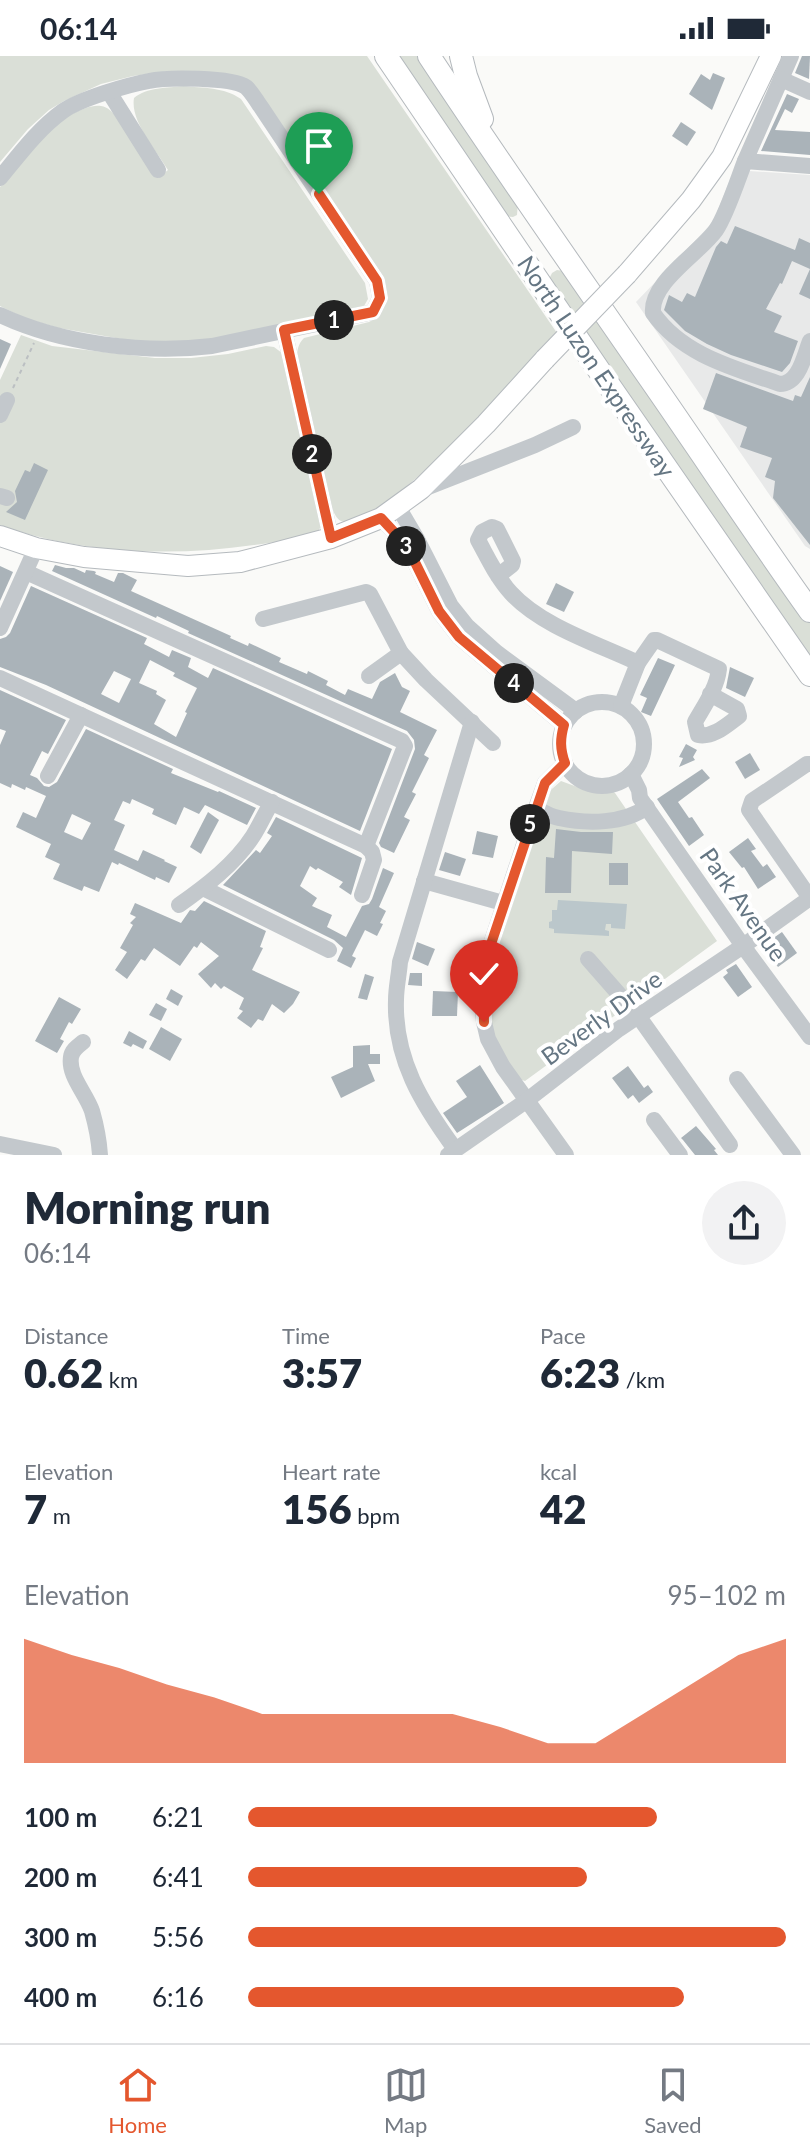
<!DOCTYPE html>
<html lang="en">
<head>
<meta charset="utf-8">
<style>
	body { margin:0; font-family:Lato,sans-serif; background:#f2f2f3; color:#1f2937; height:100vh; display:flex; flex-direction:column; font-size:30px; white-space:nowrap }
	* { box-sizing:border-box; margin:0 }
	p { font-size:26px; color:#747a83 }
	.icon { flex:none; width:44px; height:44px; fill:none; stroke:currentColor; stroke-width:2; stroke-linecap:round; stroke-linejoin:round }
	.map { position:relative; height:1099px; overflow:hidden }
	.details { display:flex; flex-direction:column; background:#fff; flex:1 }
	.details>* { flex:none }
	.pin { position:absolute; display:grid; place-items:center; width:68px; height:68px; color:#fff; margin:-82px -34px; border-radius:50% 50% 50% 0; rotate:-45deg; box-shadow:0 0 8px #0007 }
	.pin .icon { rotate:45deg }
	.km { position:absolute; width:40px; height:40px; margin:-20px; border-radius:50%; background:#222; color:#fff; font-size:22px; line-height:40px; text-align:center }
	.round { display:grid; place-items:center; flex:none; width:84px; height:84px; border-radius:42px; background:#f2f2f3 }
	.head { display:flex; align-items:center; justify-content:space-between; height:136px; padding:0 24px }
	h1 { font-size:44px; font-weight:800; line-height:60px }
	.metrics { display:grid; grid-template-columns:repeat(3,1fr); gap:12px; height:136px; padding:8px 24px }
	.metrics div { display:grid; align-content:center }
	.metrics b { font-size:40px; font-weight:800 }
	.metrics small { font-size:22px; font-weight:400 }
	.metrics p { font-size:22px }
	.chart { height:224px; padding:16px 24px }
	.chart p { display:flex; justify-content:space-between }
	.chart svg { width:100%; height:144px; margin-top:8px; fill:#e4572e; opacity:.7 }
	ul { padding:0 24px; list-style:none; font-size:26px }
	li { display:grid; grid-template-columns:128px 96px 1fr; align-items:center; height:60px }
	li i { height:20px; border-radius:10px; background:#e4572e }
	.status { display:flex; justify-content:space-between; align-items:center; height:56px; padding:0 40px; background:#fff; direction:ltr }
	.status svg { height:22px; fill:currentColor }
	.menu { display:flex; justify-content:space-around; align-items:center; height:112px; border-top:2px solid #e0e1e3; background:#fff; font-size:22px; color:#747a83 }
	.menu a { display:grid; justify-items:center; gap:4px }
	.menu .on { color:#e4572e }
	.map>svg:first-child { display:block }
	.built { fill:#e8e9e9 }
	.green { fill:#dadfd7 }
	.water { fill:#bbc7cb }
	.building { fill:#aab3b9; fill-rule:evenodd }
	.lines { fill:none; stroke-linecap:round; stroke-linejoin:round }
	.major-casing { stroke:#b5babe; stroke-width:22 }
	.highway-casing { stroke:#b4b9bd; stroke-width:24 }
	.path { stroke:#bbbfc2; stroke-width:2; stroke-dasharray:4 4; stroke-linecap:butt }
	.minor { stroke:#c3c8cc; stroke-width:16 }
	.major { stroke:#fff; stroke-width:20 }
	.highway { stroke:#fff; stroke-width:22 }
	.major-bridge-casing { stroke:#b5babe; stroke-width:22; stroke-linecap:butt }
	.major-bridge { stroke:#fff; stroke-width:20 }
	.route-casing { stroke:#fff; stroke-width:16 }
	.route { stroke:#e4572e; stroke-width:10 }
	.labels { text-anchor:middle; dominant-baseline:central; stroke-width:8; stroke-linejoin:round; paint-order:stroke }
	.street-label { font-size:24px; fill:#657683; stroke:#fff }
</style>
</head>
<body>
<div class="status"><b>06:14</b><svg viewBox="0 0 49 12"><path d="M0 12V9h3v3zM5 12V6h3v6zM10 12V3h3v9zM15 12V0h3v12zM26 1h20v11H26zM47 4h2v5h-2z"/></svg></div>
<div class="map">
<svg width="810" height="1099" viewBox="0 0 810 1099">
	<rect width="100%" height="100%" fill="#fafaf8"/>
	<path class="built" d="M734,114L810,119V493L805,490L636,246L713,166Z"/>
	<g class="green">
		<path d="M0,0H367L557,277C530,306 377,482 341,465C335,462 333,454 331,449L297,303C297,294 298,288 304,282L369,266L376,262L383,242L266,49L223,18L170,15L133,20L101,28L64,45L49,54L28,73L0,106Z"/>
		<path d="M396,0H421L518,146L517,159L513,161L505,160Z"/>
		<path d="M183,30C203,32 224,31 241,43L365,227L368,243L364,250L250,277L187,287L133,285L59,272L24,262L0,250V131L46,75C56,66 87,47 101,50C108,51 112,56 117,61L158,122L168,114C156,94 130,65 134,42C147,31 167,32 183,30Z"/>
		<path d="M557,214L563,215L586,246L571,261L549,223L552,217Z"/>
		<path d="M597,261L810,564V606L582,279Z"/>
		<path d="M21,279L52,290L155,302H191L228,298L266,290L274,291L282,297L321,470L319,474C299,484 276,486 254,489C170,501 81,498 0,469V324Z"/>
		<path d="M561,725L580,732L607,730L615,737L717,885L525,1025L516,1022L489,974L486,915L545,739Z"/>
	</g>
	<path class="water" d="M558,844L627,848L625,873L611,872V868H606L605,874L609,875V880L554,877V873L549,872V866L552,865V854H557Z"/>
	<g class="building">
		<path d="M802,0H810L809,23L795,17Z"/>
		<path d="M713,17L725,22L712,54L689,38L701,18L710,24Z"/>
		<path d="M787,38L799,43L792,57L785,53L775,74L810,76V99L761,95Z"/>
		<path d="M681,66L696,76L687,90L672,80Z"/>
		<path d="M735,170L795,194L799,182L810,187V243L799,238L810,213L792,205L782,228L780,227L766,253L782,260L774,276L798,285L790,307L782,316L731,299L707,288L685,275L664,254L669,239L682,246L687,237L695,241L716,191L721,185L727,188Z"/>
		<path d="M0,283L11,288L0,313Z"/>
		<path d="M716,317L793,345L795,339L801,341L810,321V489L773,442L775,425L765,421L772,402L740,391L747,371L703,353Z"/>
		<path d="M34,407L48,414L25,464L6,456L17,446L15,435L25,414L30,416Z"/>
		<path d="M55,509L66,512H74L85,517L86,514L94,515L96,516L95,518L114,526L118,517H123L137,524L131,535L231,580L230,582L248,590L249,587L281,602L279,606L307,618L308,615L328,625L326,629L345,639L348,633L372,643L380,626L395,617L402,631L410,635L400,656L437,674L424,699L429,702L412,736L416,738L404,761L410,764L394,797L381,791L379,787L415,693L414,684L407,675L188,577L189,575L157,560L156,562L52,515Z"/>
		<path d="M0,510L13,516L0,545Z"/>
		<path d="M556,527L574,536L564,556L546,548Z"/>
		<path d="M31,530L147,582L144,588L169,601L172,594L191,602L188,611L208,622L213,612L392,693L360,775L46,629L0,611V583L6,581L10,577ZM150,604L175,617L173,620L197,632L185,656L187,657L176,681L154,668L166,644L156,638L157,635L139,627ZM114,615L131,623L119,647L101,638Z"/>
		<path d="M658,602L675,609L651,660L641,656L647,642L640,639Z"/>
		<path d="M730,611L754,622L745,641L726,632Z"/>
		<path d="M0,634L66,664L48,698L42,695L30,719L37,722L44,730L49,731L57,726L86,673L173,713L171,717L218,736L219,735L256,752L247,769L205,749L199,758L184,751L176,769L152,758L154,753L132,743L130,748L123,745L114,764L125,769L114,794L138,805L143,794L165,804L164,805L177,811L169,827L156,821L155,824L119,807L118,809L112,806L99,836L84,830L82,835L53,823L60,808L45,801L51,788L16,771L23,756L36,762L46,740L26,731L25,734L12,728L11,732L0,727V689L6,675L0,673ZM72,758L91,767L82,784L64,776Z"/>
		<path d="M686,688L697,694L693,701L695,704L679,711L683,702L679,701Z"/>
		<path d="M750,697L760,714L745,723L735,706Z"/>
		<path d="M702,713L710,722L678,746L689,762L692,761L704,779L689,790L657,743Z"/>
		<path d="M208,756L219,764L201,798L190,791Z"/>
		<path d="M276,761L362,802L351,839L339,831L343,826L318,812L316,814L310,810L300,830L317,842L312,850L332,859L327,871L346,881L362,850L369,848L372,843L383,812L394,817L379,851L386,855L380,867L383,868L377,880L365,874L352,900L356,902L351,912L337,905L343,892L334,884L223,829L256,794L260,797L272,780L267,777Z"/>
		<path d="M556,773L581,776H613L612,798L572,795L571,837H545L546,801L554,802Z"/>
		<path d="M477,775L498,780L493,802L472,798Z"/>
		<path d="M748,782L756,793L751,795L763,811L767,808L776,821L758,833L744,811L742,812L729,796Z"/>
		<path d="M445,796L466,803L460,820L439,814Z"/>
		<rect x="609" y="807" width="19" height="22"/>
		<path d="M204,845L266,875L260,891L263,892L252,914L300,936L293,948L284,957L272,948L263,965L258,963L251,972L237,962L243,955L239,953L244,942L224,930L221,933L215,927L211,932L198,918L219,900L201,886L197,892L194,890L180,910L154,892L145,905L141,903L127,923L115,914L127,896L120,892L133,869L130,867L136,861L130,858L135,847L181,867L190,854L195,855Z"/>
		<path d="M782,876L797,897L778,911L762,890Z"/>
		<path d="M417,886L435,893L428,910L412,903Z"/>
		<path d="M736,908L752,931L738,941L723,921L728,917L726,914Z"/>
		<path d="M410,917H422V930L408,929Z"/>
		<path d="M365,918L374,921L367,944L358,942Z"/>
		<path d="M171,933L183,940L178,950L166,943Z"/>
		<path d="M433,935L458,936L457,960H432Z"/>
		<path d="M59,941L81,953L72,968L69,966L60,983L64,985L57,997L35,985Z"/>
		<path d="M156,947L167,953L161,965L149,959Z"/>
		<path d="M161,971L182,983L170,1005L149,993Z"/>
		<path d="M129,975L147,985L143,993L133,988L131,991L123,987Z"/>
		<path d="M370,989V998H380V1008H368L375,1025L341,1042L331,1021L353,1011V990Z"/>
		<path d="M480,1009L504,1047L457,1077L443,1057L467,1041L456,1025Z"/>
		<path d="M628,1010L644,1032L648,1029L653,1036L639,1047L633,1039L628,1043L612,1022Z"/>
		<path d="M696,1070L716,1093L714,1094L718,1099H695L683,1084L681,1082Z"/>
	</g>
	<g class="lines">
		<g class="major-casing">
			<g id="major">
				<path d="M627,218L691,144L722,101L771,0"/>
				<path d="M0,480L36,492L84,501L188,510L240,506L331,482L381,462L421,433L486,368L545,303"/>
			</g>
		</g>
		<g class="highway-casing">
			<g id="highway">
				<path d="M386,0L611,332L810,619"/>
				<path d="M429,0C500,108 575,214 648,320C703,399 755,478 810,555"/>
				<path d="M461,0L466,20L482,63"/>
			</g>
		</g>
		<path class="path" d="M13,332L34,287"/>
		<g class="minor">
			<path d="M791,0L745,105L810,110"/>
			<path d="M781,23L810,36"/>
			<path d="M109,36L158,114"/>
			<path d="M745,105C738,123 726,160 716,174C699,198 650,226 653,257C682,299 734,312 780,328C799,328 804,300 810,285"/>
			<path d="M0,122C19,99 38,73 63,55C80,43 127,29 149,25C167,21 232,21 246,31C252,36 257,46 261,51L377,225L380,242L373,256L212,290C145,298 61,288 0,259"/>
			<path d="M284,274L331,482"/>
			<path d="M0,359L7,344"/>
			<path d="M423,433L535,389L573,371"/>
			<path d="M0,440L7,442"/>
			<path d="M398,451L417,483L451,550L467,570L496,596L576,655"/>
			<path d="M381,462L407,490L439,555L459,581L564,669"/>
			<path d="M26,516L402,685L405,690L366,790"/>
			<path d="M498,520L512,509L513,505L497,473L492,471L482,476L478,484C488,502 497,522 511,537C541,570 598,588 638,607"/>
			<path d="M263,563L366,536L370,538L401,597L426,624L493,687"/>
			<path d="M0,572L36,492"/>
			<path d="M369,620L401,597"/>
			<path d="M0,622L366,790L372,796L374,804L362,839"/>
			<circle cx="602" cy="688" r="42"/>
			<path d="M621,650L638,607L654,584H657L719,613C717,632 704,650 695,666L698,679C713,682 727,669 739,660L737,653L710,638"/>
			<path d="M565,707L545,727L536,752L490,891L483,923L482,937L484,966L488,983L503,1011L566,1099"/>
			<path d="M631,718L639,734L640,742L743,890L810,981"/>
			<path d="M48,720L81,659"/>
			<path d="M536,752C543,756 551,761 559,762C587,768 624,768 647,751"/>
			<path d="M424,825L503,847"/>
			<path d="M203,832L329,894"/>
			<path d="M179,849C206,830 235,808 253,780C260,769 265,757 272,746"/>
			<path d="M588,903L639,961L730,1089"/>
			<path d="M83,986C78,990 72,994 71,1001C68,1020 86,1037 92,1055C96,1069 99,1084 100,1099"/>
			<path d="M737,1023L793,1099"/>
			<path d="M654,1064L680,1099"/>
			<path d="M0,1088L54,1099"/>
			<path d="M455,1093C422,1048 394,1003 396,944C396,932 399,919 400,906L472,666"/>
			<path d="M448,1099L526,1045L619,973L743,890L810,842L749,754L752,745L807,708H810"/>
		</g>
		<use href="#major" class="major"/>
		<use href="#highway" class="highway"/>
		<g class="major-bridge-casing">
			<path id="major-bridge" d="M545,303L627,218"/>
		</g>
		<use href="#major-bridge" class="major-bridge"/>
	</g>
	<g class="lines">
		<g class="route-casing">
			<path id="route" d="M319,138L377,225L380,242L373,256L284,274L331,482L381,462L407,490L439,555L459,581L564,669C560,683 560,693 565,707L545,727L490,891L483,923L484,966"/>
		</g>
		<use href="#route" class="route"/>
	</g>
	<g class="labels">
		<g class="street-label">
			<text transform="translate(597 310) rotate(56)">North Luzon Expressway</text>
			<text transform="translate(744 848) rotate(55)">Park Avenue</text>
			<text transform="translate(601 961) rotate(-36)">Beverly Drive</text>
		</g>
	</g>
</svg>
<div class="pin" style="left:319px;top:138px;background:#1e9e55"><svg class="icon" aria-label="arrive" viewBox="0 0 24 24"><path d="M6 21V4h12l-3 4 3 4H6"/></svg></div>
<div class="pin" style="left:484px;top:966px;background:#d93025"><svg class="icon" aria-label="check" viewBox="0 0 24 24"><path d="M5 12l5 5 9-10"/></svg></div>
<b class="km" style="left:334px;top:264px">1</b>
<b class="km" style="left:312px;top:398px">2</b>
<b class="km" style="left:406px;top:490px">3</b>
<b class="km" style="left:514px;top:627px">4</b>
<b class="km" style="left:530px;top:768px">5</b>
</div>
<section class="details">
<div class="head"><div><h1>Morning run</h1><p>06:14</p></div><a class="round"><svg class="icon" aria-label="share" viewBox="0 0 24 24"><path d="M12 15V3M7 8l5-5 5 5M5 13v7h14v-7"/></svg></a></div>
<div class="metrics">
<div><p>Distance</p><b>0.62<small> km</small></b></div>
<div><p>Time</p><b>3:57</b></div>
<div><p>Pace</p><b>6:23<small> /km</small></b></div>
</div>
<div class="metrics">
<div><p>Elevation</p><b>7<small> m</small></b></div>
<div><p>Heart rate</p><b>156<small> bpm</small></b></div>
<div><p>kcal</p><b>42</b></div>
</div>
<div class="chart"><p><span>Elevation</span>95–102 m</p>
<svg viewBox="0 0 160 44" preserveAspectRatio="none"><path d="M0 44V6L10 11L20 15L30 20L40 24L50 29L60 29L70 29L80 29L90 29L100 33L110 38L120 38L130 29L140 20L150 11L160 6V44z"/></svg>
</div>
<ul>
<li><b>100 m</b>6:21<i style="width:76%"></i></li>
<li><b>200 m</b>6:41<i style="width:63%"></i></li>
<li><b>300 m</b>5:56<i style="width:100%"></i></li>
<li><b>400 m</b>6:16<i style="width:81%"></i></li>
</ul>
</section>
<nav class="menu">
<a class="on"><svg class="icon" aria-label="home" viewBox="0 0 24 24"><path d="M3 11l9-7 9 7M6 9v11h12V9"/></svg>Home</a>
<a><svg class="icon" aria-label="map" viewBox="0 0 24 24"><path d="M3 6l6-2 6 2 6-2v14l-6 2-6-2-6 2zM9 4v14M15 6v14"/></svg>Map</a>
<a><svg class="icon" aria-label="saved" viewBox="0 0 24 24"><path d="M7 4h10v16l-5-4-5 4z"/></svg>Saved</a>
</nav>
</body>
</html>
